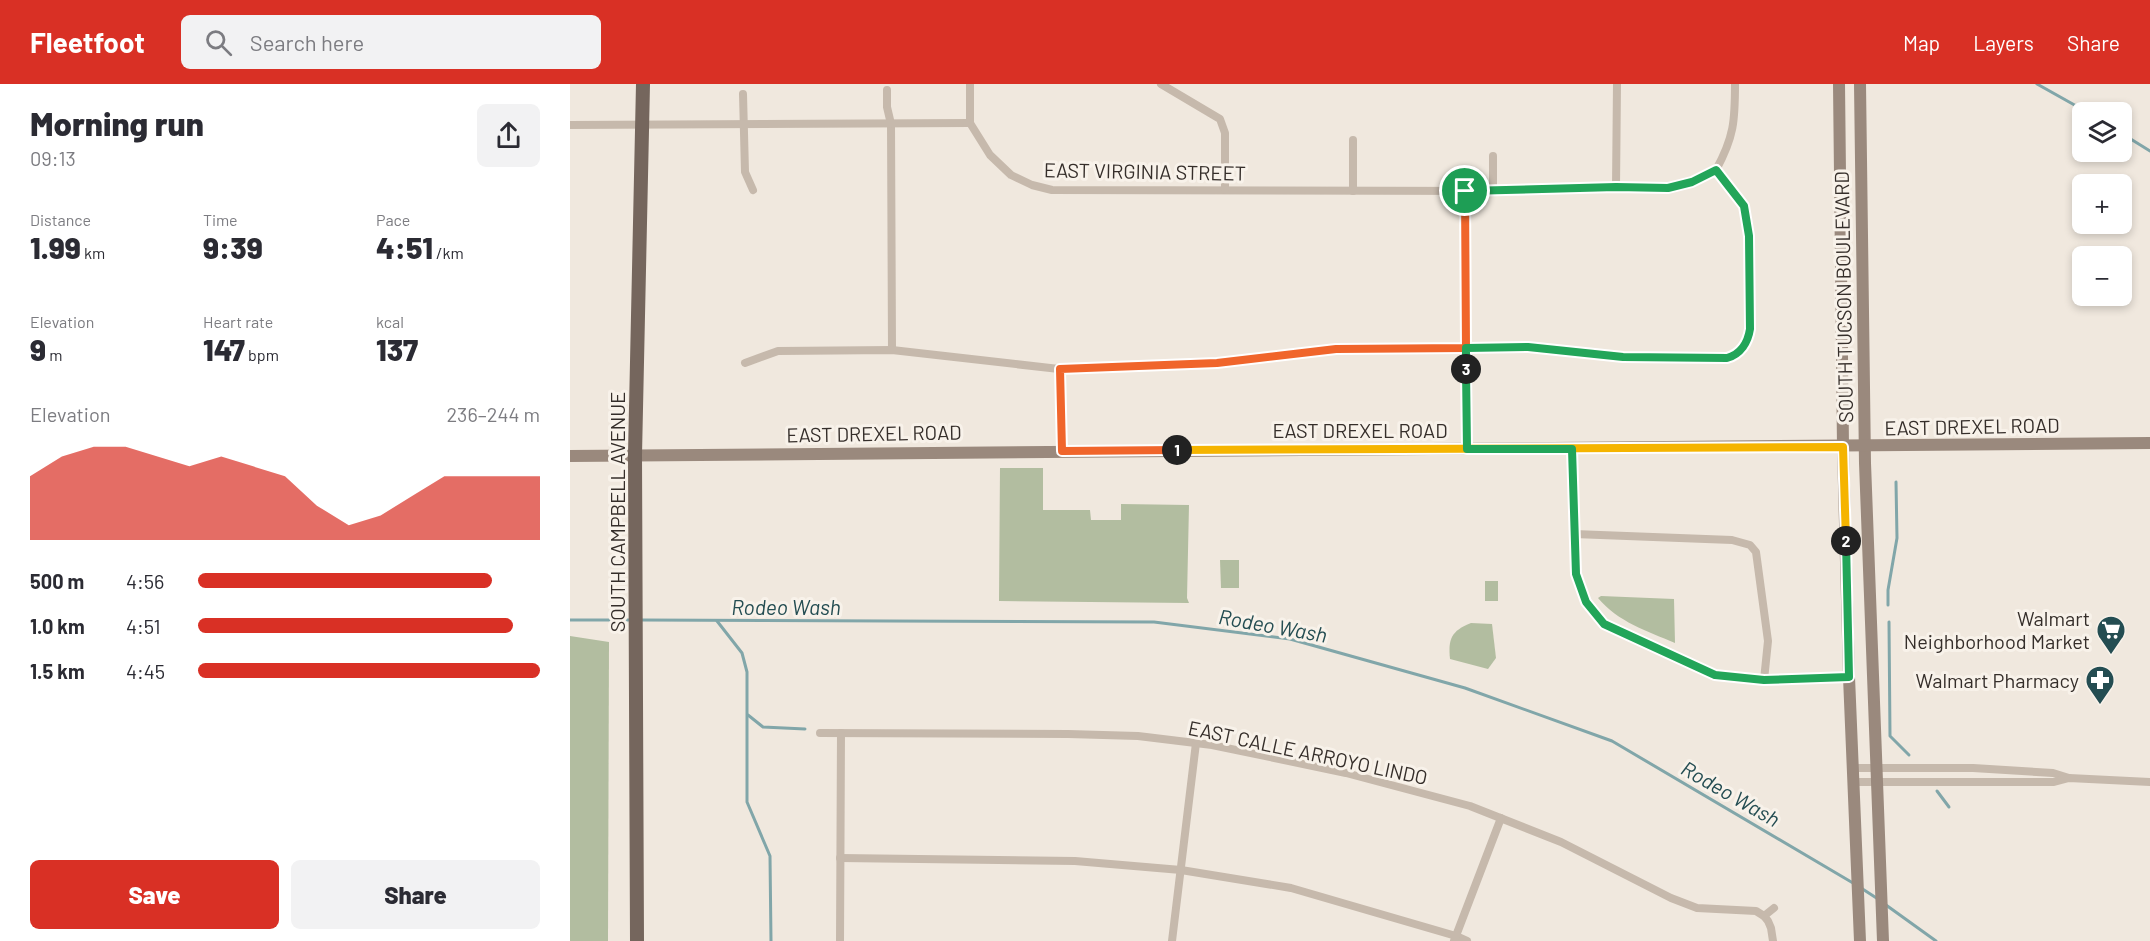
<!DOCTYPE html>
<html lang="en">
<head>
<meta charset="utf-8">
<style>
	body { margin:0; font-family:Barlow,sans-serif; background:#f2f2f3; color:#2b2b33; height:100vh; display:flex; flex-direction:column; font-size:22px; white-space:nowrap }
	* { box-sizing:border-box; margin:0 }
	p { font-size:20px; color:#7c7c81 }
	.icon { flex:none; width:33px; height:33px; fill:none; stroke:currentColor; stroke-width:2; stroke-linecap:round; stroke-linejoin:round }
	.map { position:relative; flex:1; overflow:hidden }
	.details { display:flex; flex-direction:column; background:#fff; width:570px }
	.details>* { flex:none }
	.controls { position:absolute; left:1502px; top:18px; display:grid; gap:12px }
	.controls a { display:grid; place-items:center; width:60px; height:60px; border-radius:9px; background:#fff; box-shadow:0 3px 9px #0003; font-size:30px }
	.pin { position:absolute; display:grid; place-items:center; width:51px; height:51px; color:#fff; margin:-26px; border:3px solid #fff; border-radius:50%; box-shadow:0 2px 6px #0007 }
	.km { position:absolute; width:30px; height:30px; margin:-15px; border-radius:50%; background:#222; color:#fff; font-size:16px; line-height:30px; text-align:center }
	.round { display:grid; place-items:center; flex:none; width:63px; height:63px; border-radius:9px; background:#f2f2f3 }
	.summary { display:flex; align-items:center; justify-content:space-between; height:102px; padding:0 30px }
	h1 { font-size:33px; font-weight:800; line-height:45px }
	.metrics { display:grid; grid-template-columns:repeat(3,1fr); gap:9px; height:102px; padding:6px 30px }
	.metrics div { display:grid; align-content:center }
	.metrics b { font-size:30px; font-weight:800 }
	.metrics small { font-size:16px; font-weight:400 }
	.metrics p { font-size:16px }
	.chart { height:168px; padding:12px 30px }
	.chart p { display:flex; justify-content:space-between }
	.chart svg { width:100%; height:108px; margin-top:6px; fill:#d93025; opacity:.7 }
	.cta { display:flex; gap:12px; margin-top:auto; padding:12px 30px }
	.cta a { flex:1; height:69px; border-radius:9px; background:#d93025; color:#fff; font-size:24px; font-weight:800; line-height:69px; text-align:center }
	.cta a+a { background:#f2f2f3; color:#2b2b33 }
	ul { padding:0 30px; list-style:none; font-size:20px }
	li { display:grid; grid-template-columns:96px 72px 1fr; align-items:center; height:45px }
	li i { height:15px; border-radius:8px; background:#d93025 }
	header { display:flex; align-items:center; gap:36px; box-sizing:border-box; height:84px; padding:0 30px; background:#d93025; color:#fff }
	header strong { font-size:28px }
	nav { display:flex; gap:33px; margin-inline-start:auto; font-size:21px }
	.search { width:420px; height:54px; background:#f2f2f3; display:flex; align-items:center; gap:15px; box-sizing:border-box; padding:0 21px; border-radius:9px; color:#7c7c81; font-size:22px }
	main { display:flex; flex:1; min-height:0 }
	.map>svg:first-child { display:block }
	.green { fill:#b2bda0 }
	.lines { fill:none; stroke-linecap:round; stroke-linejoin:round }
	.stream { stroke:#81a6a9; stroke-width:3 }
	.street { stroke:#c6b9ac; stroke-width:8 }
	.secondary { stroke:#9a897d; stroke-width:12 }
	.primary { stroke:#75665d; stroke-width:14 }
	.split-1-casing { stroke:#fff; stroke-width:12 }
	.split-2-casing { stroke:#fff; stroke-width:12 }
	.split-3-casing { stroke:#fff; stroke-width:12 }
	.split-4-casing { stroke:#fff; stroke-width:12 }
	.split-1 { stroke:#f0652b; stroke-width:8 }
	.split-2 { stroke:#f5b400; stroke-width:8 }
	.split-3 { stroke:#22a559; stroke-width:8 }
	.split-4 { stroke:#22a559; stroke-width:8 }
	.labels { text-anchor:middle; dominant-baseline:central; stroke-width:6; stroke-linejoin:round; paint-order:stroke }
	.street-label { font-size:20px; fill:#352e2a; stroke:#f8f2ea }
	.poi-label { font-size:20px; fill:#352e2a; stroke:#f8f2ea; text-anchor:end }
	.water-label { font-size:21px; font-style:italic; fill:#244d52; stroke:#f8f2ea }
</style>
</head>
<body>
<header>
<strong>Fleetfoot</strong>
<div class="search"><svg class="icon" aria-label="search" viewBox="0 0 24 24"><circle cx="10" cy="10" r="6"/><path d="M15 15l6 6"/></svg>Search here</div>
<nav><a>Map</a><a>Layers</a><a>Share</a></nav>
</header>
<main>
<section class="details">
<div class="summary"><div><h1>Morning run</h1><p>09:13</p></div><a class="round"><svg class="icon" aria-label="share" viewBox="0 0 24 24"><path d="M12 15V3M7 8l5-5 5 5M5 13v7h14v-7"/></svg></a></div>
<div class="metrics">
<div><p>Distance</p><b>1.99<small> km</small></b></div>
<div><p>Time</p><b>9:39</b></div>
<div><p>Pace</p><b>4:51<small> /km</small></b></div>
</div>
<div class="metrics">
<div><p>Elevation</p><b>9<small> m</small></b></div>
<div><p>Heart rate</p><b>147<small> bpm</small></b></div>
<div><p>kcal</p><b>137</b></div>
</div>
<div class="chart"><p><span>Elevation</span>236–244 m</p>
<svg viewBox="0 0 160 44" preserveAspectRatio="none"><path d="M0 44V18L10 10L20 6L30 6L40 10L50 14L60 10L70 14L80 18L90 30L100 38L110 34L120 26L130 18L140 18L150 18L160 18V44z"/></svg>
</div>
<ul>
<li><b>500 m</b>4:56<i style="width:86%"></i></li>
<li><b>1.0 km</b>4:51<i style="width:92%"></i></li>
<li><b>1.5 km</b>4:45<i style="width:100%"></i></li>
</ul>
<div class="cta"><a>Save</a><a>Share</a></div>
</section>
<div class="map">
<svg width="1580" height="857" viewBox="0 0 1580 857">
	<rect width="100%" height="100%" fill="#f0e8de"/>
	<g class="green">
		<path d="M430,384H473V426H520L521,436H551V420L619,421L617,514L619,519L429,517Z"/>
		<path d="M650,476H669V504H651Z"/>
		<rect x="915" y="497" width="13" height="20"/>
		<path d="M1031,512L1104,515L1105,559C1077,547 1048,538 1028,514Z"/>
		<path d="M901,539L922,540L926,574L918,585L880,575C878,555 881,547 901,539Z"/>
		<path d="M0,552L39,558L38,857H0Z"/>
	</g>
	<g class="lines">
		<g class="stream">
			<path d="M1467,0L1517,28"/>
			<path d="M1551,49L1580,67"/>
			<path d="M1318,521V506L1327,454L1326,398"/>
			<path d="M0,536H61"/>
			<path d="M71,536L584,538L720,555L895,604L1042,657L1283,799"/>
			<path d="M147,537L172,569L177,588V718L200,772L201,857"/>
			<path d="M1319,538L1320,652L1339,671"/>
			<path d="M178,631L193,643L235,645"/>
			<path d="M1367,707L1379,723"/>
			<path d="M1291,804L1308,815"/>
			<path d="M1316,821L1366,857"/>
		</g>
		<g class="street">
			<path d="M400,0V39L420,71L441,91L462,101L482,106L923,107L1046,103L1098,104L1122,98L1146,86"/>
			<path d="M591,0L650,35L655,49V106"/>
			<path d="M317,6V23L321,40L322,266"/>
			<path d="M173,10L175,88L183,106"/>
			<path d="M0,41L400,39"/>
			<path d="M783,56V107"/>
			<path d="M923,72V107"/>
			<path d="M1046,103L1047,0"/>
			<path d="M895,107L897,365"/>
			<path d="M175,279L208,267L322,266L489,285L618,281L766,265L817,263H958L1053,273L1126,275L1163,272L1176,260L1180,245L1179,151L1174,122L1146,86C1164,53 1165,37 1165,0"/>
			<path d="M490,285L492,367"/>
			<path d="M1002,365L1006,490L1016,518L1034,540L1145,591L1194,596L1279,593"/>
			<path d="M1004,450L1162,456L1180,461L1186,468L1198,557L1194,596"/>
			<path d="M250,649L498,650L568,652L642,661L776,689L900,722L991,758L1101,814L1127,824L1186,827L1194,832L1198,837L1201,844L1203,857"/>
			<path d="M1284,684H1403L1483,689L1499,694"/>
			<path d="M1285,698H1484L1499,694L1580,698"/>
			<path d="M270,774L505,777L611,786L721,804L886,852L897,857"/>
			<path d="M1194,832L1204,824"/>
			<path d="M270,857L271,649"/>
			<path d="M602,857L626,659"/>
			<path d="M884,857L931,734"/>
		</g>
		<g class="secondary">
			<path d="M1269,0L1273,363L1279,593L1290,857"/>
			<path d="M1290,0L1295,379L1313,857"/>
			<path d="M0,372L1580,359"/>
		</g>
		<path class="primary" d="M67,857L65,371L73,0"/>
	</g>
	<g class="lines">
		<g class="split-1-casing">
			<path id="split-1" d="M607,366L492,367L490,285L647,279L766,265L896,264L895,107"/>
		</g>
		<g class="split-2-casing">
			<path id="split-2" d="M607,366L1273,363L1276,457"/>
		</g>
		<g class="split-3-casing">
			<path id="split-3" d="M896,285L897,365H1002L1006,490L1016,518L1034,540L1145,591L1194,596L1279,593L1276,457"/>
		</g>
		<g class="split-4-casing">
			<path id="split-4" d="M895,107L1046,103L1098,104L1122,98L1146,86L1174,122L1179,152L1180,245C1178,258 1171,270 1157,274L1053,273L958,263L896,264V285"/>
		</g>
		<use href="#split-1" class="split-1"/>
		<use href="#split-2" class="split-2"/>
		<use href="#split-3" class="split-3"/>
		<use href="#split-4" class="split-4"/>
	</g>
	<defs>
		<g id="supermarket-pin" transform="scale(1.5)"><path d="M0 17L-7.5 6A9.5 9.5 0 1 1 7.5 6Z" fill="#244d52" stroke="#f8f2ea"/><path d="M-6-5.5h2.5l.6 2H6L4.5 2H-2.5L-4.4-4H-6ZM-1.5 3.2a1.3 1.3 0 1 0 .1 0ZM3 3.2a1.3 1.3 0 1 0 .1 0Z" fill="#fff"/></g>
		<g id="pharmacy-pin" transform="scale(1.5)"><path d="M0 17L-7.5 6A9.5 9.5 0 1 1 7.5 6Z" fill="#244d52" stroke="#f8f2ea"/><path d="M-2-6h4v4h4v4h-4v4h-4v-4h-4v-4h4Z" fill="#fff"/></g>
	</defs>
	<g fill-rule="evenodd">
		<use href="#supermarket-pin" x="1541" y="546"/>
		<use href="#pharmacy-pin" x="1530" y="596"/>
	</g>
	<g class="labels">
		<g class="street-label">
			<text transform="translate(575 87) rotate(1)">EAST VIRGINIA STREET</text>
			<text transform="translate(1273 213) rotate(-91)">SOUTH TUCSON BOULEVARD</text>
			<text transform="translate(1402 342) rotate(-1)">EAST DREXEL ROAD</text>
			<text x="790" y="346">EAST DREXEL ROAD</text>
			<text transform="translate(304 349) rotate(-1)">EAST DREXEL ROAD</text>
			<text transform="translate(47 428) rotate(-90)">SOUTH CAMPBELL AVENUE</text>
			<text transform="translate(738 668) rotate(12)">EAST CALLE ARROYO LINDO</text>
		</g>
		<g class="poi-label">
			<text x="1520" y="534">Walmart<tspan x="1520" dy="23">Neighborhood Market</tspan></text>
			<text x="1509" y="596">Walmart Pharmacy</text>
		</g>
		<g class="water-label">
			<text x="216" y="522">Rodeo Wash</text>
			<text transform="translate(703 541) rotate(10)">Rodeo Wash</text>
			<text transform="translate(1161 709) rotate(30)">Rodeo Wash</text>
		</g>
	</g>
</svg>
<div class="controls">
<a><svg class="icon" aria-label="layers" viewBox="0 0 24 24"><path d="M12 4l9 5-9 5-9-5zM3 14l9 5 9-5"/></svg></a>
<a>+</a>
<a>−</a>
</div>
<div class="pin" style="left:895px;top:107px;background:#1e9e55"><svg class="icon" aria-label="arrive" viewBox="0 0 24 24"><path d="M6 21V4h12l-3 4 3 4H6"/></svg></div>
<b class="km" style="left:607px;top:366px">1</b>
<b class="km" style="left:1276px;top:457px">2</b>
<b class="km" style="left:896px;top:285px">3</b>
</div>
</main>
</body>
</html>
